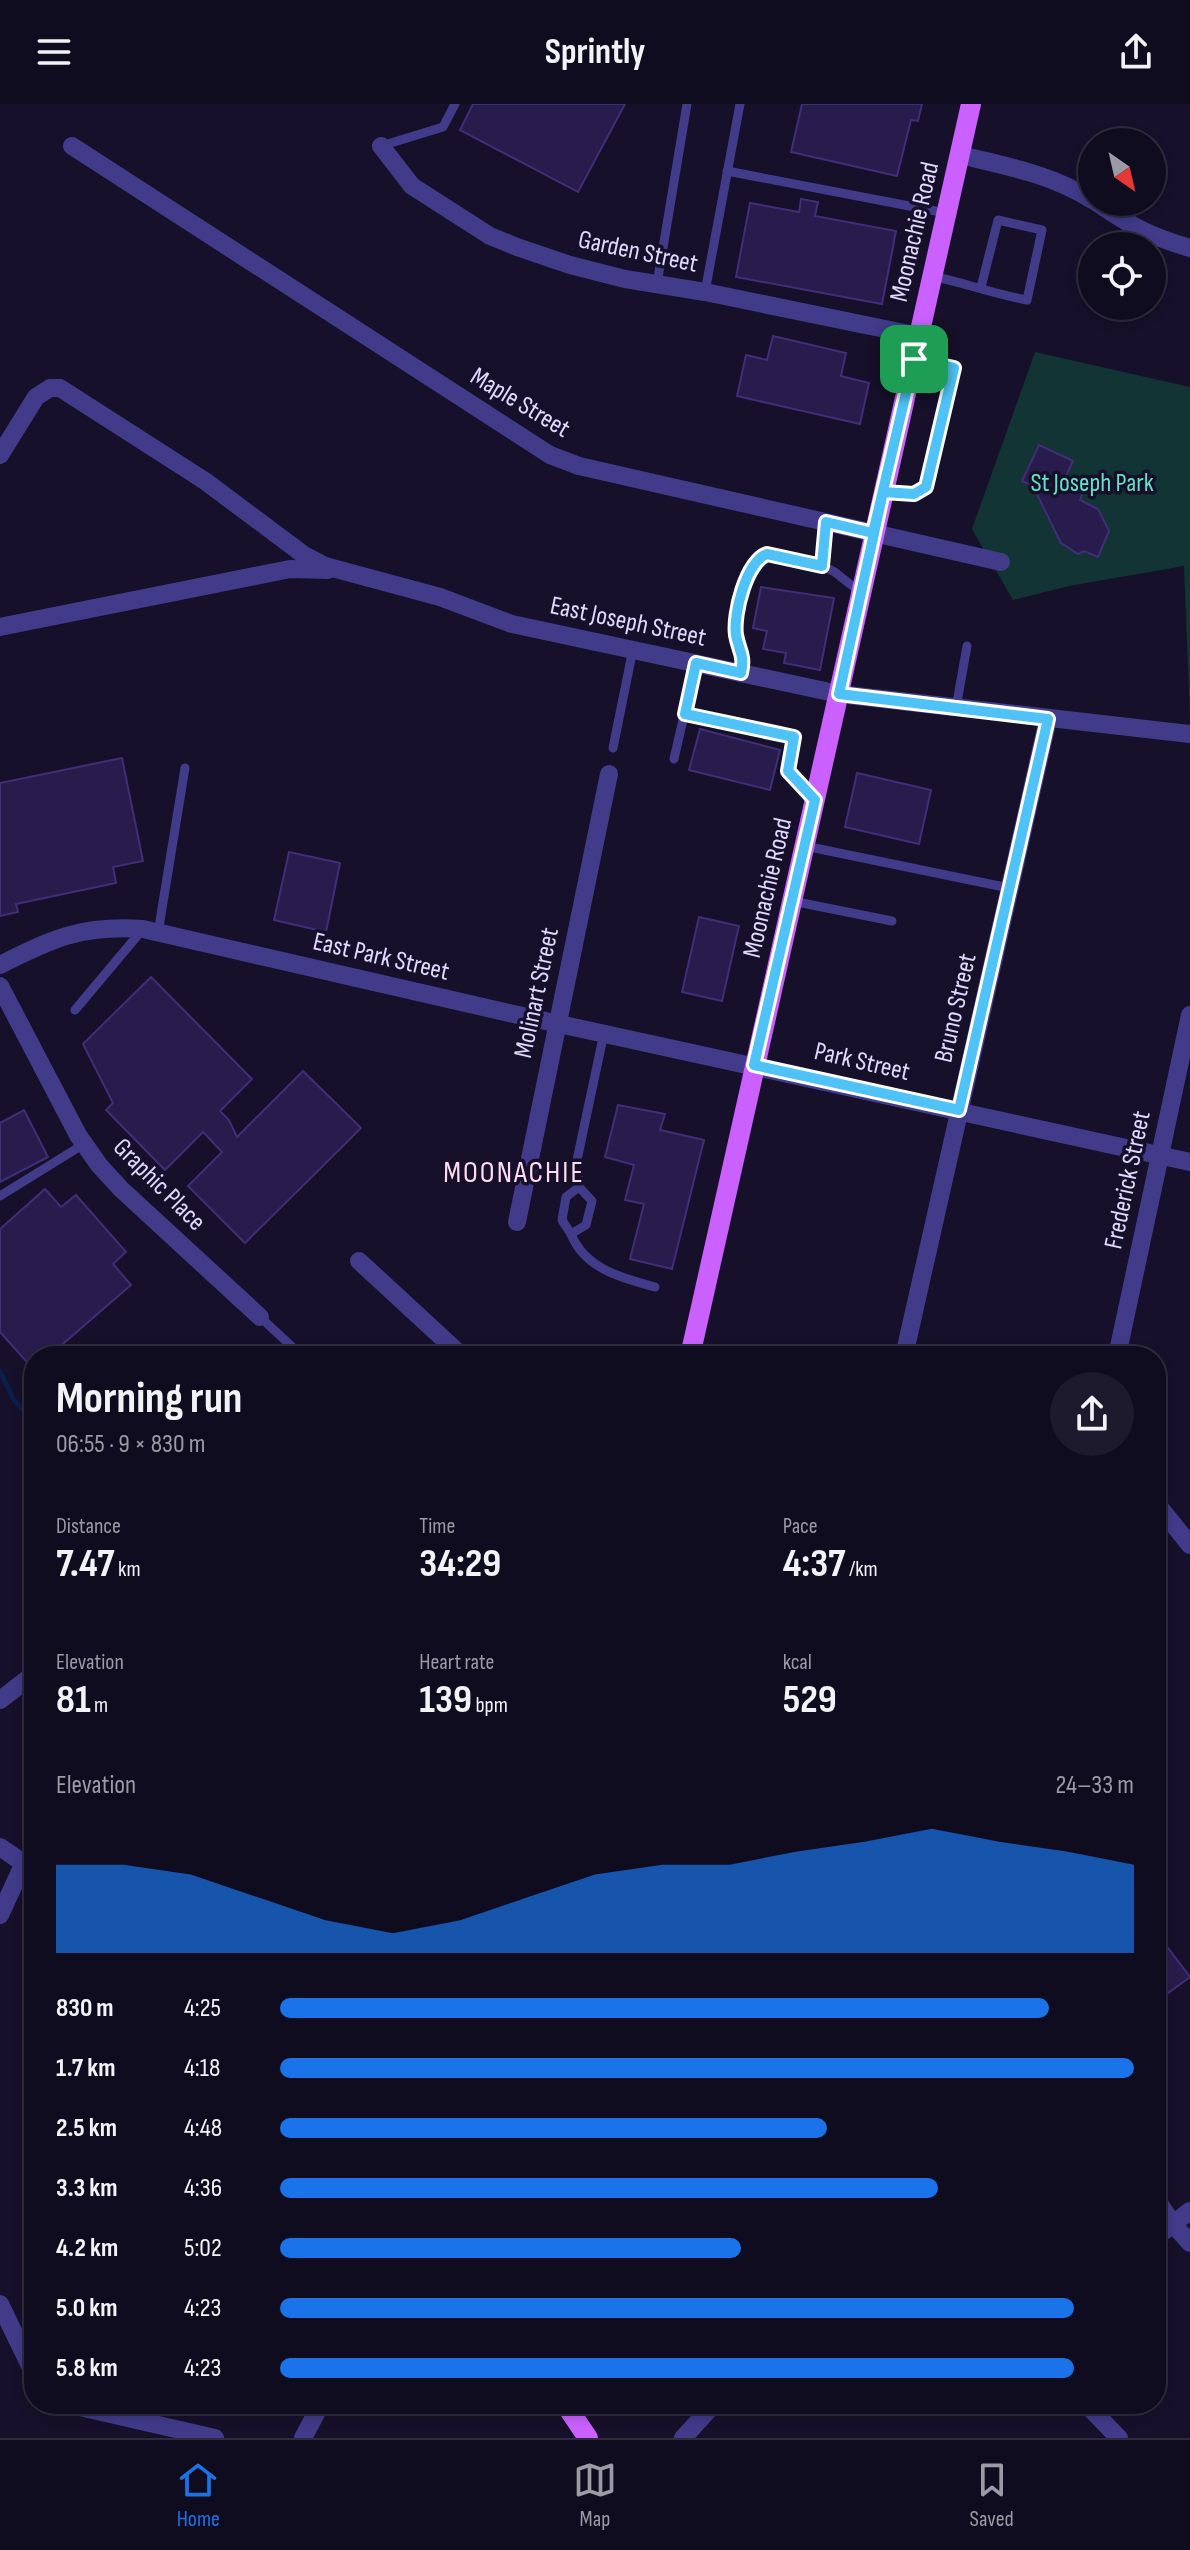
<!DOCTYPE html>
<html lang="en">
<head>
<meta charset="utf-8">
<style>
	body { margin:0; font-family:"Sofia Sans Condensed",sans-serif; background:#1e1a2d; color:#f1f3f6; height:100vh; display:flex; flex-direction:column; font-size:30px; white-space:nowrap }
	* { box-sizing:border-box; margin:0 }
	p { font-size:26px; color:#9c9ba5 }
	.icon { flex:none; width:44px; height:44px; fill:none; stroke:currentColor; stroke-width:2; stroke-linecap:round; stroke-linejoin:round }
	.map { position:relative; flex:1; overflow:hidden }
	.drawer { position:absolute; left:24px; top:1242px; width:1142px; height:1068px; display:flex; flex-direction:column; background:#100c20; border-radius:32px; box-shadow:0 4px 12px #0003,0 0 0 2px #302c3e }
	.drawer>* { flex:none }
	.needle { width:52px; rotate:146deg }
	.controls { position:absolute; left:1078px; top:24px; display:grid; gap:16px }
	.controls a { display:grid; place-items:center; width:88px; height:88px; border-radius:50%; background:#100c20; box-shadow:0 4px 12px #0003,0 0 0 2px #302c3e; font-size:40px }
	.pin { position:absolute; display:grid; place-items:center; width:68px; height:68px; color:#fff; margin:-34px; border-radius:16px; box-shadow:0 4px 12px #0006 }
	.round { display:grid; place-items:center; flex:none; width:84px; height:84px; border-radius:42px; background:#1e1a2d }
	.head { display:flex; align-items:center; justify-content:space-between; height:136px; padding:0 32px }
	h1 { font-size:44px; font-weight:700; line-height:60px }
	.stats { display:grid; grid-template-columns:repeat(3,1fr); gap:12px; height:136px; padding:8px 32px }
	.stats div { display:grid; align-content:center }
	.stats b { font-size:40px; font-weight:700 }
	.stats small { font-size:22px; font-weight:400 }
	.stats p { font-size:22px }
	.chart { height:224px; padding:16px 32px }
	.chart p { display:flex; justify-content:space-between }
	.chart svg { width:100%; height:144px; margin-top:8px; fill:#1a73e8; opacity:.7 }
	ul { padding:0 32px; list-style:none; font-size:26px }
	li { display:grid; grid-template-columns:128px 96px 1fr; align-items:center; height:60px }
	li i { height:20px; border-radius:10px; background:#1a73e8 }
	header { display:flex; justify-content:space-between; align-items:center; height:104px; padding:0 32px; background:#100c20; font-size:36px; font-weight:700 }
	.dock { display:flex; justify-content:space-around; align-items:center; height:112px; border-top:2px solid #302c3e; background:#100c20; font-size:22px; color:#9c9ba5 }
	.dock a { display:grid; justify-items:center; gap:4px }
	.dock .active { color:#1a73e8 }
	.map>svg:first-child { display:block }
	.green { fill:#133435 }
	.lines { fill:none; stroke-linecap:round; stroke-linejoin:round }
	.stream { stroke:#0a1f4a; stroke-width:5 }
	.building { fill:#281c4c; stroke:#402e78; stroke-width:2 }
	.service { stroke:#413b8a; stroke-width:9 }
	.minor { stroke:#413b8a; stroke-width:18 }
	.primary { stroke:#ca61ff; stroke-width:20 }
	.route-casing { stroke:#fff; stroke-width:16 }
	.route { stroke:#4fc3f7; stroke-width:10 }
	.labels { text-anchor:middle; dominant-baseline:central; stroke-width:7; stroke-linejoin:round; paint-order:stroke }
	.street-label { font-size:26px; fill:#e0daff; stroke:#16102a }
	.park-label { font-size:26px; fill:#63e2c8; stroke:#16102a }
	.quarter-label { font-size:30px; letter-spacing:2px; fill:#ffdcf1; stroke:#16102a }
</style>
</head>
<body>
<header><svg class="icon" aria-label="menu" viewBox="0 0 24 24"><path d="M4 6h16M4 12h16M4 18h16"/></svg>Sprintly<svg class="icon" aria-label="share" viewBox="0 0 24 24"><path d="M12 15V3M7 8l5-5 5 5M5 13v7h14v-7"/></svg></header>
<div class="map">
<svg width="1190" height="2334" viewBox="0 0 1190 2334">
	<rect width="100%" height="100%" fill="#16102a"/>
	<path class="green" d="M1035,248L1190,283V614L1184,462L1069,482L1013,496L972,425Z"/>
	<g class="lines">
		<path class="stream" d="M0,1267L14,1296L34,1318"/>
	</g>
	<g class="building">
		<path d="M473,0H625L578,88L460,26Z"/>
		<path d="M802,0H922L918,17L911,16L897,72L791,48Z"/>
		<path d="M801,95L818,98L815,112L896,127L882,200L736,173L750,99L799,108Z"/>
		<path d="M773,232L846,249L841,272L869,279L860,320L737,292L746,251L767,256Z"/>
		<path d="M1039,341L1073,357L1065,374L1080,381L1083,388L1080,396L1098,405L1109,427L1098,453L1084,447L1078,450L1061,439L1033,382L1022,377Z"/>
		<path d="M761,483L834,494L820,566L784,559L786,549L763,545L767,527L753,524Z"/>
		<path d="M700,625L780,646L770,686L689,666Z"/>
		<path d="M122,654L143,757L113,763L116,779L16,800L18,808L0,812V679Z"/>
		<path d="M857,669L931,686L919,740L845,723Z"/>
		<path d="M289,748L340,759L326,828L274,816Z"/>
		<path d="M699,813L739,822L722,897L682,888Z"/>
		<path d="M151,873L252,975L220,1007L229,1016L237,1033L303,967L361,1024L245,1139L188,1082L222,1048L203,1028L165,1066L106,1006L113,999L83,940Z"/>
		<path d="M618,1001L665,1010L660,1026L704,1036L672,1165L630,1155L644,1100L625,1096L634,1061L605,1053Z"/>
		<path d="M24,1006L48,1053L0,1078V1019Z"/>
		<path d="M45,1085L61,1103L76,1091L126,1148L113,1160L131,1181L49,1252H34V1266L0,1228V1125Z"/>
		<path d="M1156,1828L1190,1873L1156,1898Z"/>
	</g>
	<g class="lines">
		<g class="service">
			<path d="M381,42L443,23L455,0"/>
			<path d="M727,67L946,109"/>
			<path d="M932,172C965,179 994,190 1027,196L1042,126L998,116L981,183"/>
			<path d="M657,180L687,0"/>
			<path d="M705,188L740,0"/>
			<path d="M883,388L914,390L926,383L954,264L914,255"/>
			<path d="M822,462L826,418"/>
			<path d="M741,569C745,550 737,544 736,527C736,509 741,490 748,473C751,466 753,457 760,452C771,445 825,461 836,469C845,476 851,482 861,487"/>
			<path d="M956,604L967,542"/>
			<path d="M685,610L794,633L788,667L814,695"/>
			<path d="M613,644L633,545"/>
			<path d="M674,655L696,559"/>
			<path d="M805,742L1009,784"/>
			<path d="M792,797L892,817"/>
			<path d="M158,829L185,664"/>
			<path d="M75,906L143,825"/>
			<path d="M579,1083L566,1093L562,1116L571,1130L586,1121L592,1097L579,1083L577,1056L604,929"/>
			<path d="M0,1092L84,1040"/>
			<path d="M571,1130C585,1165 622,1174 655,1183"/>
			<path d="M260,1213L302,1252"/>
		</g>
		<g class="minor">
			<path d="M72,42L550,351L579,362L1001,458"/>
			<path d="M381,42L412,82L490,132L517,143L570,161L625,175L705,188L919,232"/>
			<path d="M960,51C1006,62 1051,70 1092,96"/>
			<path d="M1096,98C1131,122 1149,132 1190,144"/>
			<path d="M0,351L36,293L50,284H60L205,377L304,451L325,462L440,493L512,520L839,590L1190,630"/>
			<path d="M0,523L290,465L328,466"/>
			<path d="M0,861C53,834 82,821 143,825L509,909L1190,1058"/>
			<path d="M0,882L78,1031L99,1061L121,1085L260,1213"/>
			<path d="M517,1118L609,670"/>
			<path d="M359,1157L462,1252"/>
			<path d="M904,1252L1048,615"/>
			<path d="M1117,1252L1190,911"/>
			<path d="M1156,1399L1190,1441"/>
			<path d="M0,1596L34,1570"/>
			<path d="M0,1743L32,1765"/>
			<path d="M0,1811L24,1759"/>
			<path d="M1156,2095L1173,2120L1190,2139"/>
			<path d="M1156,2133L1190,2107"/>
			<path d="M0,2200L34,2270"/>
			<path d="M67,2300L215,2334"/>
			<path d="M1086,2300L1119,2334"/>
			<path d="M303,2334L321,2300"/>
			<path d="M683,2334L714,2300"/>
		</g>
		<g class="primary">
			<path d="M690,1252L971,0"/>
			<path d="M565,2300L588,2334"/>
		</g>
	</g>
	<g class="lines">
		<g class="route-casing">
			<path id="route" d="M914,255L873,429L826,418L822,462L767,450C746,458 733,510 736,531C739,548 745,550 741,569L696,559L685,610L794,633L788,667L815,696L754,961L959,1006L1048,615L839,590L883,388L914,390L926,383L954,264L914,255"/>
		</g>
		<use href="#route" class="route"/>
	</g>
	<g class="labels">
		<g class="street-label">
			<text transform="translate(915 128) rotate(-77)">Moonachie Road</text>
			<text transform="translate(638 148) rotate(12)">Garden Street</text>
			<text transform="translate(520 299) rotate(31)">Maple Street</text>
			<text transform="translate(628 518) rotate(12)">East Joseph Street</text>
			<text transform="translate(768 784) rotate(-77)">Moonachie Road</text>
			<text transform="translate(381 853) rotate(13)">East Park Street</text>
			<text transform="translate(537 889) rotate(-78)">Molinart Street</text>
			<text transform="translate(956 904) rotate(-77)">Bruno Street</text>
			<text transform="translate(862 958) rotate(13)">Park Street</text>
			<text transform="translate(1128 1076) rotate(-78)">Frederick Street</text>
			<text transform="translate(159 1081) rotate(45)">Graphic Place</text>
		</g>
		<g class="park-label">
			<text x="1092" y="379">St Joseph Park</text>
		</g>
		<g class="quarter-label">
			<text x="514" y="1069">MOONACHIE</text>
		</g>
	</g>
</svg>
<div class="controls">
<a><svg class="needle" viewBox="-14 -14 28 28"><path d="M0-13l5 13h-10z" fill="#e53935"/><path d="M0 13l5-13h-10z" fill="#9c9ba5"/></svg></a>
<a><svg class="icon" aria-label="locate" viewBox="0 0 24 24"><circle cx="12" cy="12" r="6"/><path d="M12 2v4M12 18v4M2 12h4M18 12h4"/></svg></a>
</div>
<div class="pin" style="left:914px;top:255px;background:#1e9e55"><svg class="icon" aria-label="arrive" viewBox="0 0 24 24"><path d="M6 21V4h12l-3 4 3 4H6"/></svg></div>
<section class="drawer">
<div class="head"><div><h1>Morning run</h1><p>06:55 · 9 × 830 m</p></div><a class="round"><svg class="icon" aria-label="share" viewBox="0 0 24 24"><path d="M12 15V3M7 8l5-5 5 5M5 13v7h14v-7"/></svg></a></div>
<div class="stats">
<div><p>Distance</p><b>7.47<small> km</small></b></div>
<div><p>Time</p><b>34:29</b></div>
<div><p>Pace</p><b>4:37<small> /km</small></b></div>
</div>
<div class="stats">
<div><p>Elevation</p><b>81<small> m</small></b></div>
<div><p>Heart rate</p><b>139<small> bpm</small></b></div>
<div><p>kcal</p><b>529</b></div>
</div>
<div class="chart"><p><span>Elevation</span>24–33 m</p>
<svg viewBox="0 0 160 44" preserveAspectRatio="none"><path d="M0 44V17L10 17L20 20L30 27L40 34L50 38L60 34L70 27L80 20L90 17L100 17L110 13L120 10L130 6L140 10L150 13L160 17V44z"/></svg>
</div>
<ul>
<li><b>830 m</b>4:25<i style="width:90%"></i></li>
<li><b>1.7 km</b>4:18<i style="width:100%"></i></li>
<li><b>2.5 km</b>4:48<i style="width:64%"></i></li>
<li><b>3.3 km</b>4:36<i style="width:77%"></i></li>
<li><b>4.2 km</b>5:02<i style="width:54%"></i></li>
<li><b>5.0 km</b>4:23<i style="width:93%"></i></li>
<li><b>5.8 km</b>4:23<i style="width:93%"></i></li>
</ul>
</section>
</div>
<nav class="dock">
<a class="active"><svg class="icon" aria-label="home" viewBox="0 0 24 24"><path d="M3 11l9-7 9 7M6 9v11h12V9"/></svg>Home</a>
<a><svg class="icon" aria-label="map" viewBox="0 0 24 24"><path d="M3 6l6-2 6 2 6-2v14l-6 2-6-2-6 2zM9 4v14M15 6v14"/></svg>Map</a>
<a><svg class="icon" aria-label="saved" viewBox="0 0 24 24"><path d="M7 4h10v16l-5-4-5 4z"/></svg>Saved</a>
</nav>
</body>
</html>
